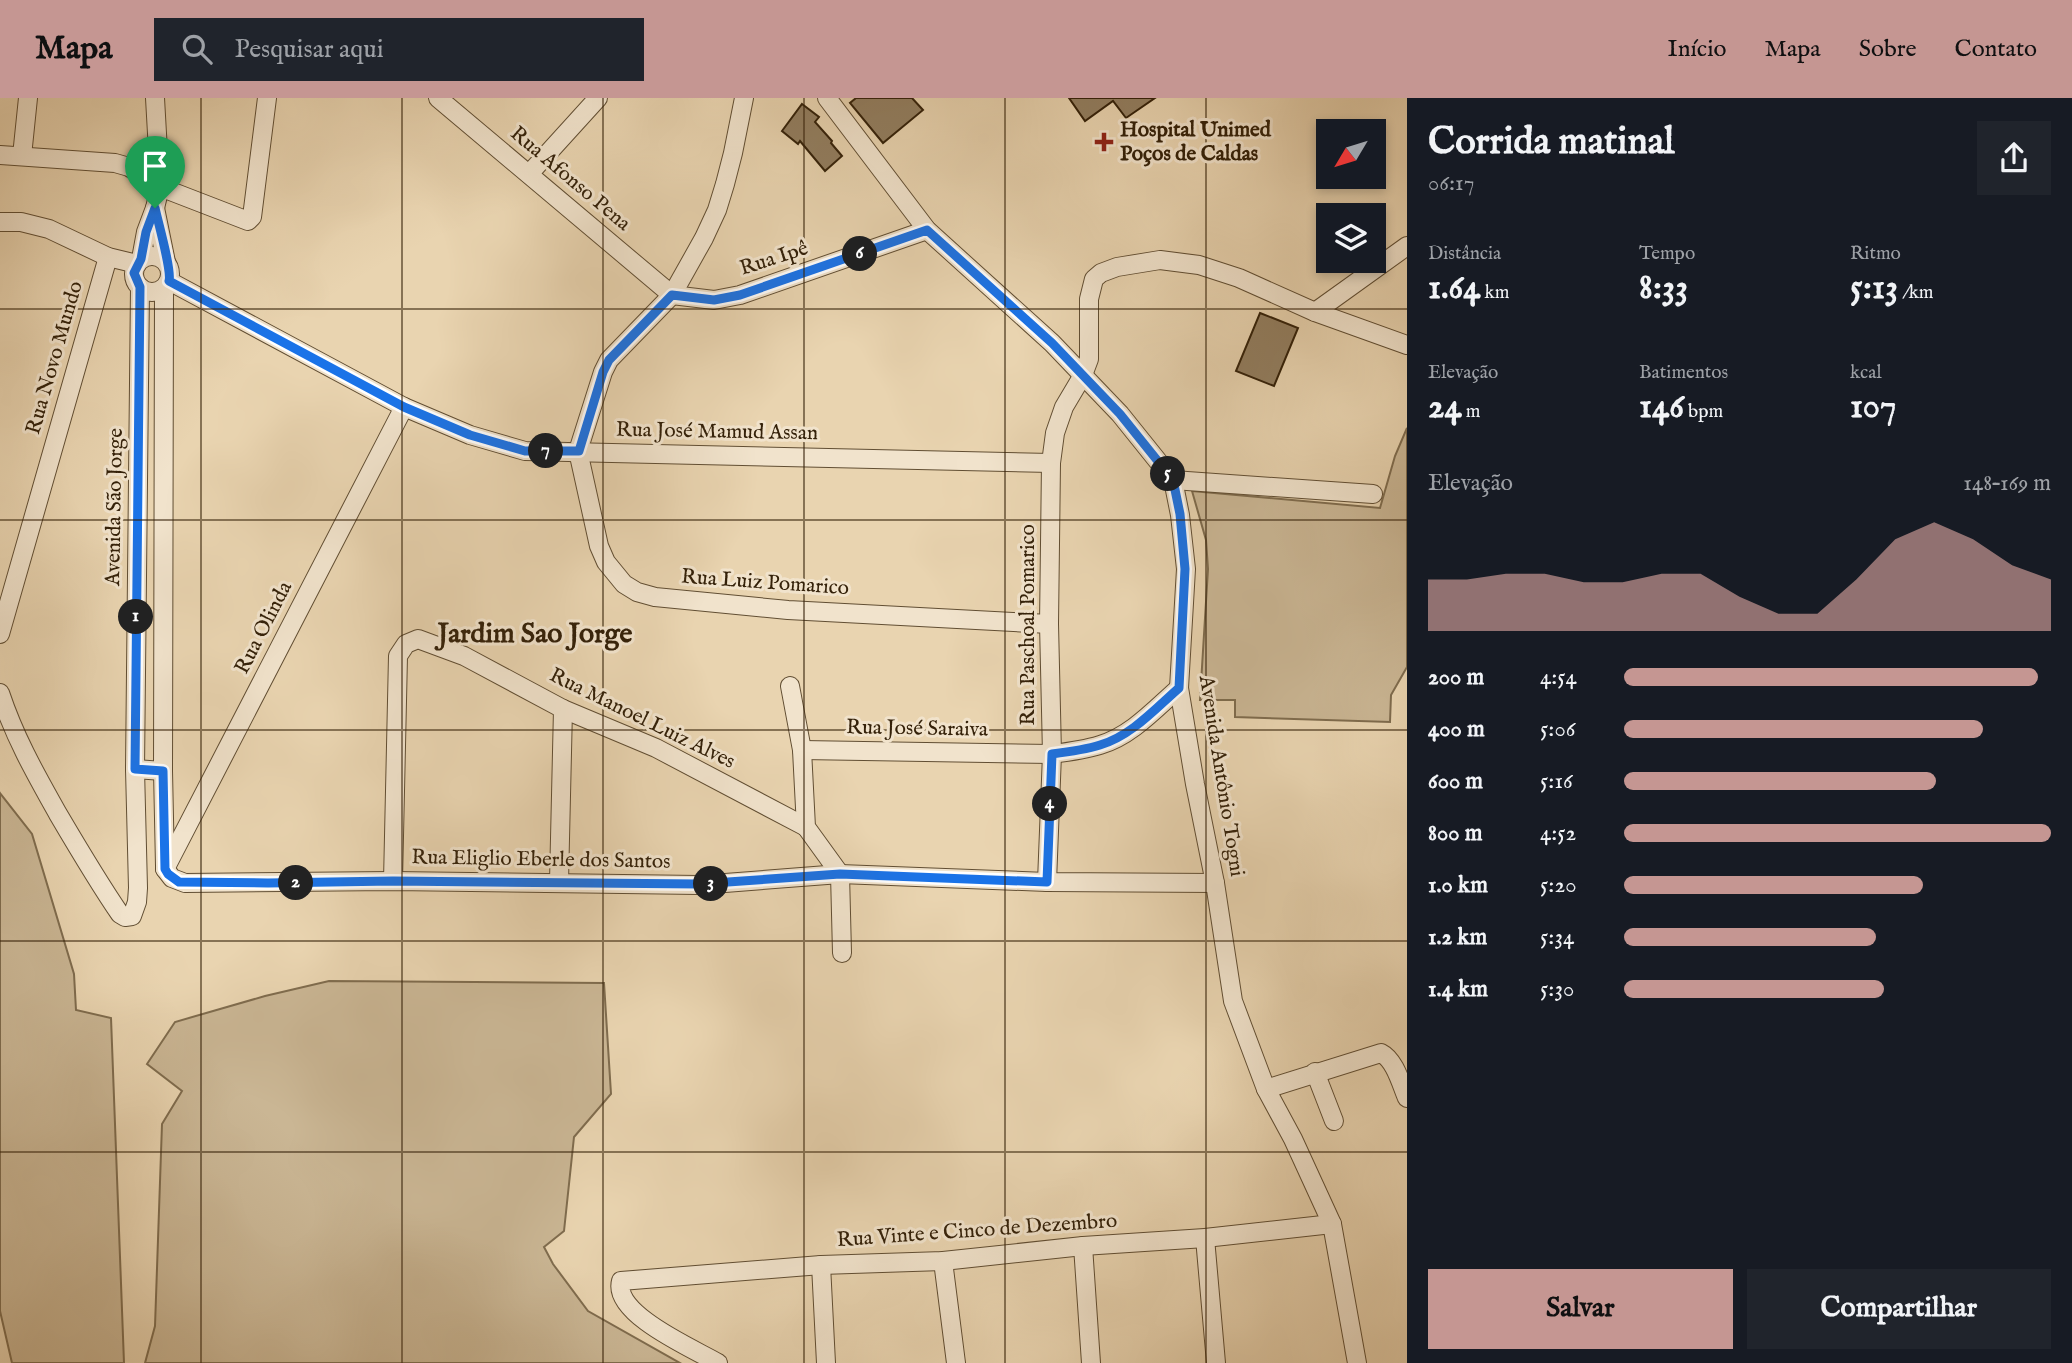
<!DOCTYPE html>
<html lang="pt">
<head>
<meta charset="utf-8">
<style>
	body { margin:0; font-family:"IM FELL English",serif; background:#20242c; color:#f1f3f6; height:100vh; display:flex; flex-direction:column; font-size:26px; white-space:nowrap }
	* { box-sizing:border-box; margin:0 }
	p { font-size:23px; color:#9ea1a6 }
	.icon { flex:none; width:38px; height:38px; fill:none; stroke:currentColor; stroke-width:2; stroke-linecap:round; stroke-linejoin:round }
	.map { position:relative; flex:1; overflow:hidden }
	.sheet { display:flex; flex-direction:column; background:#171b24; width:665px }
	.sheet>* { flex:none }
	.needle { width:46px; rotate:232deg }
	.buttons { position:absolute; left:1316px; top:21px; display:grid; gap:14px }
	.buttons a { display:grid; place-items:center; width:70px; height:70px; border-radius:0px; background:#171b24; box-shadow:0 4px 10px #0003; font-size:35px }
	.pin { position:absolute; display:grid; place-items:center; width:60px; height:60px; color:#fff; margin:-72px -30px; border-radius:50% 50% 50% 0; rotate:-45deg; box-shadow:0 0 7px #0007 }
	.pin .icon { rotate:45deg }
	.km { position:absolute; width:35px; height:35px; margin:-18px; border-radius:50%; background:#222; color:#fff; font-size:19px; line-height:35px; text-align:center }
	.round { display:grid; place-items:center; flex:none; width:74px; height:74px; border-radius:0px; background:#20242c }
	.summary { display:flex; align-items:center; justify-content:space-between; height:119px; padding:0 21px }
	h1 { font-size:38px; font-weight:800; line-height:52px }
	.stats { display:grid; grid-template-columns:repeat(3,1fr); gap:10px; height:119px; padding:7px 21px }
	.stats div { display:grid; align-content:center }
	.stats b { font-size:35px; font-weight:800 }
	.stats small { font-size:19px; font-weight:400 }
	.stats p { font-size:19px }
	.chart { height:196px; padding:14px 21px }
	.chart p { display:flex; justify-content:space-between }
	.chart svg { width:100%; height:126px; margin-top:7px; fill:#c59692; opacity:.7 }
	.primary-button { display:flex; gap:14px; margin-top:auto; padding:14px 21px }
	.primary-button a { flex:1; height:80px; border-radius:0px; background:#c59692; color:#111; font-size:28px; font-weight:800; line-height:80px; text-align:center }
	.primary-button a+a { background:#20242c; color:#f1f3f6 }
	ul { padding:0 21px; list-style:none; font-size:23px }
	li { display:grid; grid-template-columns:112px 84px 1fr; align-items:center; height:52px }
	li i { height:18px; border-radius:9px; background:#c59692 }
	header { display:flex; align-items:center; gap:42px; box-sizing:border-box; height:98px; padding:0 35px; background:#c59692; color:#111 }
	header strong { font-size:33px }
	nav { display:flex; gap:38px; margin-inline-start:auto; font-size:24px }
	.search { width:490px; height:63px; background:#20242c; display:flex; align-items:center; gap:18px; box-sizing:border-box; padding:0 24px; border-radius:0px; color:#9ea1a6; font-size:26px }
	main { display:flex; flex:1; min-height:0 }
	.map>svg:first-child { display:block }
	.green { fill:#cab694; stroke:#7f6c4e; stroke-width:2 }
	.building { fill:#927e60; stroke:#342109; stroke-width:2 }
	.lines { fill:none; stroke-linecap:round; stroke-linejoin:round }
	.minor-casing { stroke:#614e33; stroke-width:20 }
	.minor { stroke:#f1e3cc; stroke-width:18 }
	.route-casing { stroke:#fff; stroke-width:14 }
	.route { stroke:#1a73e8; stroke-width:9 }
	.grid { fill:none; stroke:#342109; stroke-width:2; stroke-opacity:0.55 }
	.poi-dot { fill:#8f2418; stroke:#f1e3cc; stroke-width:2.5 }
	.labels { text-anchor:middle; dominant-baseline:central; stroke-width:6; stroke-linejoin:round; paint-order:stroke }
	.poi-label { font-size:21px; font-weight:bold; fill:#342109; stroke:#f1e3cc; text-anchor:start }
	.street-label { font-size:21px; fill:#342109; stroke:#f1e3cc }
	.district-label { font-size:28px; font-weight:bold; fill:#342109; stroke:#f1e3cc }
</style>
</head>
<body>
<header>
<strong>Mapa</strong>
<div class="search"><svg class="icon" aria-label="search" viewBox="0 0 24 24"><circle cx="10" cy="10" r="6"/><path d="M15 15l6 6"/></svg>Pesquisar aqui</div>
<nav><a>Início</a><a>Mapa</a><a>Sobre</a><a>Contato</a></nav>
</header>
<main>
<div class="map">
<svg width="1407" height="1265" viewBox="0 0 1407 1265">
	<rect width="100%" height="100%" fill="#e9d4b0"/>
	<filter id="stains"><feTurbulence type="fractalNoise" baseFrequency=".00286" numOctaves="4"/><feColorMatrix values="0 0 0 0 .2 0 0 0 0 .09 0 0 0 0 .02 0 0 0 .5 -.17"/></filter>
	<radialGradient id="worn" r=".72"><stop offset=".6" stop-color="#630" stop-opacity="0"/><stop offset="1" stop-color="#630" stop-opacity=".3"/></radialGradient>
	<g class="green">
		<path d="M1407,330V569L1391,597L1390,624L1235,619V602H1200L1208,471L1206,442L1192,393L1380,410L1395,358Z"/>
		<path d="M0,695L32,736L74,876L76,912L111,920L124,1265H12L0,1213Z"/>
		<path d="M329,883L604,885L611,996L574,1039L564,1133L544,1149L553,1166L588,1213L680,1265H145L155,1228L162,1026L182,993L147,966L175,924L265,898Z"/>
	</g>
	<g class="building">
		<path d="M856,0H912L923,12L883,45L850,5Z"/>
		<path d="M1069,0H1155L1126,20L1113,3L1085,23Z"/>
		<path d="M802,6L819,19L815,24L832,43L831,45L842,58L825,73L800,43L798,46L782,33Z"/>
		<path d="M1260,215L1298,230L1274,288L1236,273Z"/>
	</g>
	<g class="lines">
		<g class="minor-casing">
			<g id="minor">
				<path d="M155,0L160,89L155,110"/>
				<path d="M438,0L672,197L714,202L740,197L927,132"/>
				<path d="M744,0L733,55L725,86L717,112L704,140L672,197L609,262L603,274L578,353L599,448L606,464L624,486L637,494L655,499L788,512L1049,526"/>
				<path d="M827,0L927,132L1052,245L1120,316L1173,382L1180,417L1186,471L1179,590L1195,686L1215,785L1233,903L1266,991L1293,1041L1332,1126L1357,1265"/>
				<path d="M0,57L115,65L129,69L160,89L248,123L252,119L267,0"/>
				<path d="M22,58L28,0"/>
				<path d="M529,76L598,0"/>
				<path d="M0,124H21L49,131L108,159L137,166"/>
				<circle cx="152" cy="176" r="18"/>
				<path d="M141,161L146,134L155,110L166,164"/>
				<path d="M169,183L404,309L470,337L525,353L1051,365"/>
				<path d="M1315,214L1407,148"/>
				<path d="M1173,382L1373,396"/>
				<path d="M0,536L108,159"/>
				<path d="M790,588L802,652L806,729L840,776L842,855"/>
				<path d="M0,595C15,640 35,675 58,716C78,750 98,784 120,816L125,819L132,818L137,804L138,790L135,671L140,189"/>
				<path d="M802,652L1052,656C1068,654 1084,652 1100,647C1131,638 1155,611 1179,590"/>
				<path d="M135,671L163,673L164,191"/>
				<path d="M163,673L165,768"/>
				<path d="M165,771L172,780L185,785L393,783L699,787L840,776L1047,784L1215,785"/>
				<path d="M165,771L404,309"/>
				<path d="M393,783L398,558L406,546L418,541L464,558L563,611L656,650L806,729"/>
				<path d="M559,784L563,611"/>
				<path d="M1047,784L1052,656L1049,526L1051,365L1055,335L1064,309L1083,277L1089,261V201L1094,181L1101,175L1117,169L1160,162L1199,167L1239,180L1315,214L1407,247"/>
				<path d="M1315,974L1334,1023"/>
				<path d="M1266,991L1381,955C1395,962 1401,986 1407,1000"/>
				<path d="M1205,1140L1216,1265"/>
				<path d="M1083,1148L1091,1265"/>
				<path d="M943,1163L956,1265"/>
				<path d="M821,1167L826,1265"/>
				<path d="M718,1265C694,1251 612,1216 621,1183L821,1167L943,1163L1083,1148L1205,1140L1332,1126"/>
			</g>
		</g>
		<use href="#minor" class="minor"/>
	</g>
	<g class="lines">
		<g class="route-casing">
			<path id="route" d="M155,110C158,124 172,173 169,183L404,309L470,337L525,353H579L603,274L609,262L672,197L714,202L740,197L927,132L1052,245L1120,316L1173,382L1180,416L1185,471L1179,590C1155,611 1131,638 1100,647C1084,652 1068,654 1052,656L1047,784L840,776L699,786L393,783L268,785L179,784L168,776L165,771L163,673L135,671L140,189L134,175L141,161L146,134Z"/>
		</g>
		<use href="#route" class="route"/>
	</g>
	<path class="grid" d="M201,0V1265M402,0V1265M603,0V1265M804,0V1265M1005,0V1265M1206,0V1265M0,211H1407M0,422H1407M0,632H1407M0,843H1407M0,1054H1407"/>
	<path class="poi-dot" d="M1100.5 33.5h7v7h7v7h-7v7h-7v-7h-7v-7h7z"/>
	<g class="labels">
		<g class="poi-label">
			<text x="1120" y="32">Hospital Unimed<tspan x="1120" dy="24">Poços de Caldas</tspan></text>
		</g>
		<g class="street-label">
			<text transform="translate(570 81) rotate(40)">Rua Afonso Pena</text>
			<text transform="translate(774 161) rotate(-18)">Rua Ipê</text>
			<text transform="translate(55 260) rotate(-74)">Rua Novo Mundo</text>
			<text transform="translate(717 334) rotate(1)">Rua José Mamud Assan</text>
			<text transform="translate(115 409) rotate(-89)">Avenida São Jorge</text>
			<text transform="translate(765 485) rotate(4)">Rua Luiz Pomarico</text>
			<text transform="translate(1028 527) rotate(-90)">Rua Paschoal Pomarico</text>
			<text transform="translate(264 530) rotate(-63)">Rua Olinda</text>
			<text transform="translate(642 621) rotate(26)">Rua Manoel Luiz Alves</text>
			<text transform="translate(917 631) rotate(1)">Rua José Saraiva</text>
			<text transform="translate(1221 678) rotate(81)">Avenida Antônio Togni</text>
			<text transform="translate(541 762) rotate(1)">Rua Eliglio Eberle dos Santos</text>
			<text transform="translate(977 1133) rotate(-4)">Rua Vinte e Cinco de Dezembro</text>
		</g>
		<g class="district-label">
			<text x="535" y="536">Jardim Sao Jorge</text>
		</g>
	</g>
	<rect width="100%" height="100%" filter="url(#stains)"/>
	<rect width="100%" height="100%" fill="url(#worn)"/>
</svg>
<div class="buttons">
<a><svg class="needle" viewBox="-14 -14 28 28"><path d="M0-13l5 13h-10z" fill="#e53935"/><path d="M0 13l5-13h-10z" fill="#9ea1a6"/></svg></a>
<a><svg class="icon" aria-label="layers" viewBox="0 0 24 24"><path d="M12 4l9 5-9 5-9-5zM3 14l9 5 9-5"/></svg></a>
</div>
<div class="pin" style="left:155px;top:110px;background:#1e9e55"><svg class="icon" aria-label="arrive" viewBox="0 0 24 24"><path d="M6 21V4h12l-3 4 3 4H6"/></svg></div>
<b class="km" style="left:136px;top:519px">1</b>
<b class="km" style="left:296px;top:785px">2</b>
<b class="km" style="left:711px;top:786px">3</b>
<b class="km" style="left:1050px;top:706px">4</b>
<b class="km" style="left:1168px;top:376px">5</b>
<b class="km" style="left:860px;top:156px">6</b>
<b class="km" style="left:546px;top:353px">7</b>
</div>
<section class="sheet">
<div class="summary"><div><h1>Corrida matinal</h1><p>06:17</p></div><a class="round"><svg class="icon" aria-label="share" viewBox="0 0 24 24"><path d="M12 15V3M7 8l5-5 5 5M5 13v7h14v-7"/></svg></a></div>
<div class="stats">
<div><p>Distância</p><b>1.64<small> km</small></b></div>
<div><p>Tempo</p><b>8:33</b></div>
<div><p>Ritmo</p><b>5:13<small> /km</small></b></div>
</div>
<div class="stats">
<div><p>Elevação</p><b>24<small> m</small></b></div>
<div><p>Batimentos</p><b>146<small> bpm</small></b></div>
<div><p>kcal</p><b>107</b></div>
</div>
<div class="chart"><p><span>Elevação</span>148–169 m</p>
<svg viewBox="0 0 160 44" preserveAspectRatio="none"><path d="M0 44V26L10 26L20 24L30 24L40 27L50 27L60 24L70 24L80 32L90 38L100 38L110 26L120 12L130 6L140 12L150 21L160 26V44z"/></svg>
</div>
<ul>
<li><b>200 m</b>4:54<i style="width:97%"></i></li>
<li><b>400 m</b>5:06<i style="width:84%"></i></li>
<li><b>600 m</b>5:16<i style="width:73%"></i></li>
<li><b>800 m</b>4:52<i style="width:100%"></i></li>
<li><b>1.0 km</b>5:20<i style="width:70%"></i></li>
<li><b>1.2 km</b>5:34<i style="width:59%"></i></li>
<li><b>1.4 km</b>5:30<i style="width:61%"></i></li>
</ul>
<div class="primary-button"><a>Salvar</a><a>Compartilhar</a></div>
</section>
</main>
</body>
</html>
